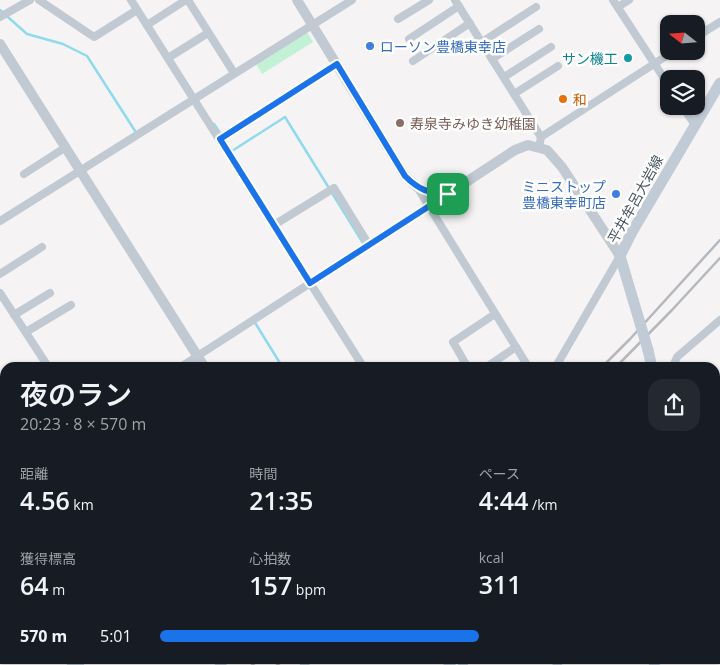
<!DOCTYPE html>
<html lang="ja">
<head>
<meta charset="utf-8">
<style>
	body { margin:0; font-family:"Open Sans","Noto Sans JP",sans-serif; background:#242831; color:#f1f3f6; height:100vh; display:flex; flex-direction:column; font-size:19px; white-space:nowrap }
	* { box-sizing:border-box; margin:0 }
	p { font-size:16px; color:#9ea1a6 }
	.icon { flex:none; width:28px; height:28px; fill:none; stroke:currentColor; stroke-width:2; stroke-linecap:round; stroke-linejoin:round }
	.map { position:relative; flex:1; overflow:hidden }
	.details { position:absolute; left:0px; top:362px; width:720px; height:302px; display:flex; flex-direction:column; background:#171b24; border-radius:15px 15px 0 0; box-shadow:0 1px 4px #0004 }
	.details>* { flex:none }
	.needle { width:32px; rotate:287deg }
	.tools { position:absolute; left:660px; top:15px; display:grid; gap:10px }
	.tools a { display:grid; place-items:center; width:45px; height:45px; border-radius:10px; background:#171b24; box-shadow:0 1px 4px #0004; font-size:25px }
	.pin { position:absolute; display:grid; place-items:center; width:42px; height:42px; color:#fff; margin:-21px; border-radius:10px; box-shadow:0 2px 8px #0006 }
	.round { display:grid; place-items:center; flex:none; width:52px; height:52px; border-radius:15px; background:#242831 }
	.summary { display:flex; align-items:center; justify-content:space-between; height:85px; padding:0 20px }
	h1 { font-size:28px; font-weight:600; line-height:38px }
	.metrics { display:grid; grid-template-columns:repeat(3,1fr); gap:8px; height:85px; padding:5px 20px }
	.metrics div { display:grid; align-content:center }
	.metrics b { font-size:25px; font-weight:600 }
	.metrics small { font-size:14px; font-weight:400 }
	.metrics p { font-size:14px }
	ul { padding:0 20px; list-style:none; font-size:16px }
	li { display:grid; grid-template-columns:80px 60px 1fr; align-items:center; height:38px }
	li i { height:12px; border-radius:6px; background:#1a73e8 }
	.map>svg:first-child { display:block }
	.green { fill:#c3f1d5 }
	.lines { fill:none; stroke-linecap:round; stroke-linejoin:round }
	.stream { stroke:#90daee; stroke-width:2.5 }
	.service { stroke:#c1cad2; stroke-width:4 }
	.minor { stroke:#c1cad2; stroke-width:8 }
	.tertiary { stroke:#c1cad2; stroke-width:10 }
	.secondary { stroke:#c1cbd6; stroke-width:11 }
	.rail { stroke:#b5b8bd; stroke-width:2.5 }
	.secondary-bridge { stroke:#c1cbd6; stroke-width:11 }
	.route-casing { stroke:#fff; stroke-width:10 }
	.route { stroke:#1a73e8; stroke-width:6 }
	.shop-dot { fill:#3f7fe0; stroke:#fff; stroke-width:2 }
	.culture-dot { fill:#0f9aa8; stroke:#fff; stroke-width:2 }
	.food-dot { fill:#e8710a; stroke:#fff; stroke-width:2 }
	.education-dot { fill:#8d6e63; stroke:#fff; stroke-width:2 }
	.labels { text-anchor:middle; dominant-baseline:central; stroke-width:5; stroke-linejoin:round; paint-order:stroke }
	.shop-label { font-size:14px; fill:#366cbe; stroke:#fff; text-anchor:start }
	.culture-label { font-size:14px; fill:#0d838f; stroke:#fff; text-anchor:end }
	.food-label { font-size:14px; fill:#c56008; stroke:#fff; text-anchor:start }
	.education-label { font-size:14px; fill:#785e54; stroke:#fff; text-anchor:start }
	.street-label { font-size:14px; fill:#4a5661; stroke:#fff }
</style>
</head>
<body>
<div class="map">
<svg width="720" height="665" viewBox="0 0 720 665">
	<rect width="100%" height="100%" fill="#f5f3f3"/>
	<path class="green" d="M307,32L313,42L262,74L256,64Z"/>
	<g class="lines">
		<g class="stream">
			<path d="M0,10L27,34L63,44L87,56L137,134"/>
			<path d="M214,124L232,151L285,117L363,243"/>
			<path d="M254,321L283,368"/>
			<path d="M0,597L5,594"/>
		</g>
		<g class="service">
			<path d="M715,498L719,495L720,496"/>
			<path d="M715,538L720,544"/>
		</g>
		<g class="minor">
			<path d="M39,0L94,37L137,10"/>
			<path d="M131,0L364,368"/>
			<path d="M188,0L234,73"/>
			<path d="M455,0L541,137"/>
			<path d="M613,0L669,86"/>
			<path d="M618,7L629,0"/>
			<path d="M0,17L30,0"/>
			<path d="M398,19L429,0"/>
			<path d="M147,25L186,0"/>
			<path d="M696,37L720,22"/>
			<path d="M409,39L459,6"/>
			<path d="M482,42L536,7"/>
			<path d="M168,58L208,33"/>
			<path d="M492,59L539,29"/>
			<path d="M413,61L470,23"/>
			<path d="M504,77L551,47"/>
			<path d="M514,94L558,66"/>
			<path d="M682,106L695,125"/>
			<path d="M219,139L337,64"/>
			<path d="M539,148L541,137L674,51"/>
			<path d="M24,174L66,147"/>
			<path d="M417,187L529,368"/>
			<path d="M0,221L352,0"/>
			<path d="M274,225L334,188L369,245"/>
			<path d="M0,274L42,247"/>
			<path d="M0,293L49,368"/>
			<path d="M14,315L50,293"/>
			<path d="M26,332L71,305"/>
			<path d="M179,368L448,194"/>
			<path d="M468,368L453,342L495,314"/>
			<path d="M485,368L516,347"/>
			<path d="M555,368L620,256"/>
			<path d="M675,368L674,364L677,357L720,320"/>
			<path d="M715,414L720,412"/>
			<path d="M715,426L720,435"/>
			<path d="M715,447L720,453"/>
			<path d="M0,479L5,476"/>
			<path d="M0,540L5,548"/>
			<path d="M715,557L720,552"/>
			<path d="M715,648L720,654"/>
			<path d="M554,660L558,665"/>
			<path d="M71,665L77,661L80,665"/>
			<path d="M219,665L226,660"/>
			<path d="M304,665L308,660"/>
			<path d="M653,665L659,660"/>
		</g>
		<g class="tertiary">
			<path d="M297,0L405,176L417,187L432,193L448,194L515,150L528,145L547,150L562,167L620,256"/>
			<path d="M0,44L205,368"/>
			<path d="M463,660V665"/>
		</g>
		<g class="secondary">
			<path d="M620,256L632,232L720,83"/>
			<path d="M648,350L652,368"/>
			<path d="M449,665L452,660"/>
		</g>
		<g class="rail">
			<path d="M601,368L630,339L720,240"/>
			<path d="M615,368L672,310L720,258"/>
			<path d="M252,665L259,660"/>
			<path d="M277,665L284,660"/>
		</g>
		<path class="secondary-bridge" d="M620,256L648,350"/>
	</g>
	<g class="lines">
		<g class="route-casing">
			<path id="route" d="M337,64L405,176C419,190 428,193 448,194L310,283L220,139Z"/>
		</g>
		<use href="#route" class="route"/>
	</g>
	<g class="shop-dot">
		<circle cx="370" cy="46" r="5"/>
		<circle cx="616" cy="194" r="5"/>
	</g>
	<circle class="culture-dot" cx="628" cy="58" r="5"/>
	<circle class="food-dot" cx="563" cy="99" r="5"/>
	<circle class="education-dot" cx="400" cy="123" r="5"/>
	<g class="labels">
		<g class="shop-label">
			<text x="380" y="46">ローソン豊橋東幸店</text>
			<text x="606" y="186" text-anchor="end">ミニストップ<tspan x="606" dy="16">豊橋東幸町店</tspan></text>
		</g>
		<g class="culture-label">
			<text x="618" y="58">サン機工</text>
		</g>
		<g class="food-label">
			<text x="573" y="99">和</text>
		</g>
		<g class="education-label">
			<text x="410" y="123">寿泉寺みゆき幼稚園</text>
		</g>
		<g class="street-label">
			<text transform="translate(635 199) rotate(-61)">平井牟呂大岩線</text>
		</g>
	</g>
</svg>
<div class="tools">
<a><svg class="needle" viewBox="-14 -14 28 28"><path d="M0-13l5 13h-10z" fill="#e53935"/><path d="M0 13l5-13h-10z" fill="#9ea1a6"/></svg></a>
<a><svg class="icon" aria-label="layers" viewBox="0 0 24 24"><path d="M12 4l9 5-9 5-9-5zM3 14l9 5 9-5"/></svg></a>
</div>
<div class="pin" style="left:448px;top:194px;background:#1e9e55"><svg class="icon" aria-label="arrive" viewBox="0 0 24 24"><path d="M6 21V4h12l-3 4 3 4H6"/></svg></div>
<section class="details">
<div class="summary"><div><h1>夜のラン</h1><p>20:23 · 8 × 570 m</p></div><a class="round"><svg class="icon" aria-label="share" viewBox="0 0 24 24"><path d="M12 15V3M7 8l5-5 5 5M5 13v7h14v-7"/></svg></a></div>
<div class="metrics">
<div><p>距離</p><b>4.56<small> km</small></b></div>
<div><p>時間</p><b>21:35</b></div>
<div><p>ペース</p><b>4:44<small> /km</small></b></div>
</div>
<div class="metrics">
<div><p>獲得標高</p><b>64<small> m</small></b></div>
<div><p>心拍数</p><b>157<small> bpm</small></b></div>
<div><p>kcal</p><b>311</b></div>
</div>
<ul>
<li><b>570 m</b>5:01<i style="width:59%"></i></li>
</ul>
</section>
</div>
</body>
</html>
